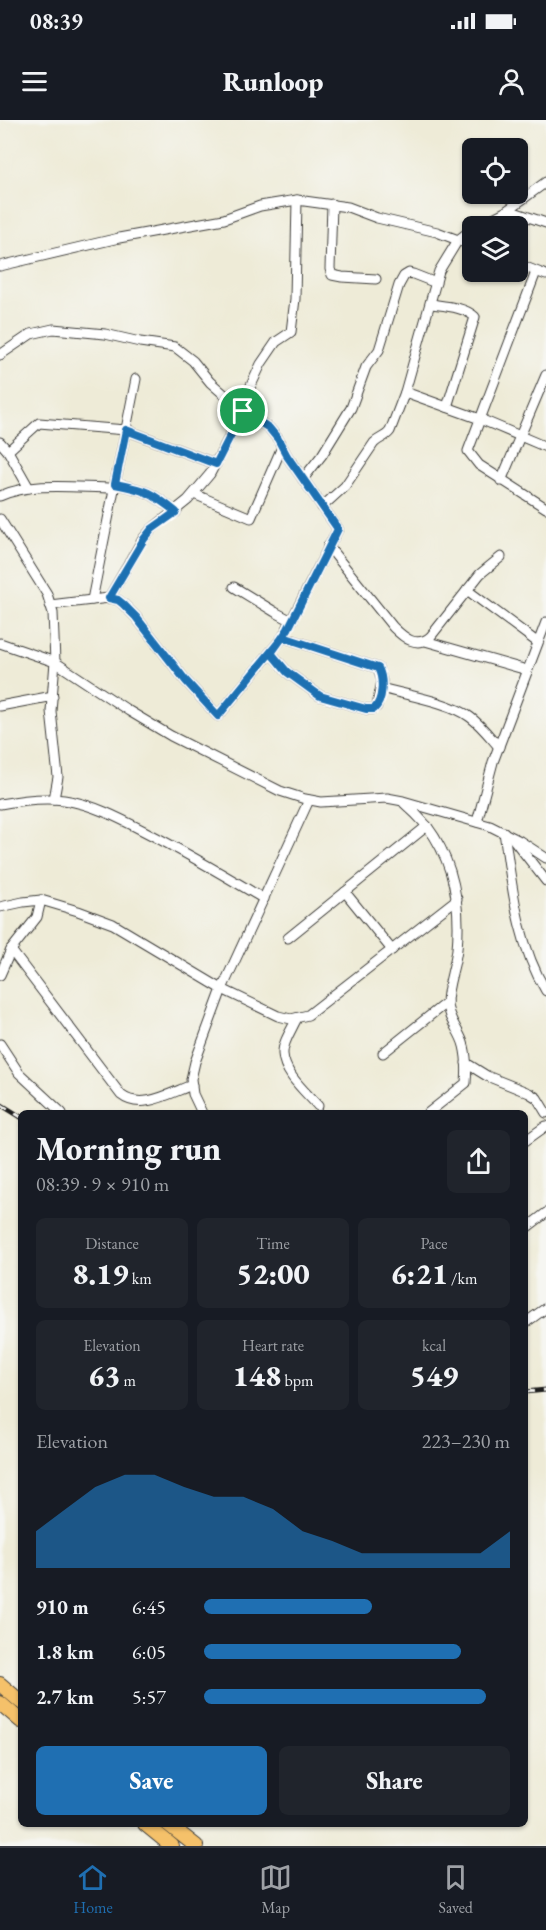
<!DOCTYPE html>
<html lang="en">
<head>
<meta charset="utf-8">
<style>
	body { margin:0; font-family:"EB Garamond",serif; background:#20242c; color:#f1f3f6; height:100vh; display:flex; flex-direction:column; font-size:22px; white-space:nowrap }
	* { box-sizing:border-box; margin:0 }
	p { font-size:20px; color:#9ea1a6 }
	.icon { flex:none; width:33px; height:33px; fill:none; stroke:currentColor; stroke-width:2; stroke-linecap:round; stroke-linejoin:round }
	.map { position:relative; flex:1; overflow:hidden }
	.sheet { position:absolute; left:18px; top:990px; width:510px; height:717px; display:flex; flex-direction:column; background:#171b24; border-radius:9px; box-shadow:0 2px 4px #0004 }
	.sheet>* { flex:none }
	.fabs { position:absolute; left:462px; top:18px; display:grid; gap:12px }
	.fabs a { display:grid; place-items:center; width:66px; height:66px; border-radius:9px; background:#171b24; box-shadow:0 2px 4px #0004; font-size:30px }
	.pin { position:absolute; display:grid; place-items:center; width:51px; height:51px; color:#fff; margin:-26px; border:3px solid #fff; border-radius:50%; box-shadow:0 2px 6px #0007 }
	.round { display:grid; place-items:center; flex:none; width:63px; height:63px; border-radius:9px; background:#20242c }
	.summary { display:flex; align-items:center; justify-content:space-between; height:102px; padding:0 18px }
	h1 { font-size:33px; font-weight:800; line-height:45px }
	.figures { display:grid; grid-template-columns:repeat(3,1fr); gap:9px; height:102px; padding:6px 18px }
	.figures div { display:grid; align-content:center; border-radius:9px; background:#20242c; text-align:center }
	.figures b { font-size:30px; font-weight:800 }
	.figures small { font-size:16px; font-weight:400 }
	.figures p { font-size:16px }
	.chart { height:168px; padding:12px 18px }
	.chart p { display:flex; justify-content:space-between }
	.chart svg { width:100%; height:108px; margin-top:6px; fill:#1f6fb2; opacity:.7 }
	.action { display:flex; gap:12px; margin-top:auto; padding:12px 18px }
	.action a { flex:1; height:69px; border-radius:9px; background:#1f6fb2; color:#fff; font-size:24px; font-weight:800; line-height:69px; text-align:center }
	.action a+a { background:#20242c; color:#f1f3f6 }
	ul { padding:0 18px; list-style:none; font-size:20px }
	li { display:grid; grid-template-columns:96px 72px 1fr; align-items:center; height:45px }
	li i { height:15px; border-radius:8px; background:#1f6fb2 }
	.status { display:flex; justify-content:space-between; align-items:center; height:42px; padding:0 30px; background:#171b24; direction:ltr }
	.status svg { height:16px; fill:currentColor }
	header { display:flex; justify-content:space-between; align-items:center; height:78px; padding:0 18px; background:#171b24; font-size:27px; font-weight:800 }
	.dock { display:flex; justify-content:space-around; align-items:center; height:84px; border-top:2px solid #363941; background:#171b24; font-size:16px; color:#9ea1a6 }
	.dock a { display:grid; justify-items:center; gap:3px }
	.dock .selected { color:#1f6fb2 }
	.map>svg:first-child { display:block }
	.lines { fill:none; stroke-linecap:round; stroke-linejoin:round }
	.minor-casing { stroke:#3c3b38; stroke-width:11 }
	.highway-casing { stroke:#3c3b38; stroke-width:16 }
	.minor { stroke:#fff; stroke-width:9 }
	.highway { stroke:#f5c16b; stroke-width:14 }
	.rail-casing { stroke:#1c1c1c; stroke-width:5 }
	.rail { stroke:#f6f6f2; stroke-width:3; stroke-dasharray:9; stroke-linecap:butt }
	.route-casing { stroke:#fff; stroke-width:12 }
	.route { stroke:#1f6fb2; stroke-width:8 }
</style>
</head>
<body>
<div class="status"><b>08:39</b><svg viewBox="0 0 49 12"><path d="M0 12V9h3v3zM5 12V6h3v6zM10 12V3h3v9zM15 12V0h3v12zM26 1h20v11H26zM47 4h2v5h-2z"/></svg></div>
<header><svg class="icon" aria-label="menu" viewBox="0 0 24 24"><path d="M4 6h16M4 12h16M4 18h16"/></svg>Runloop<svg class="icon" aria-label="person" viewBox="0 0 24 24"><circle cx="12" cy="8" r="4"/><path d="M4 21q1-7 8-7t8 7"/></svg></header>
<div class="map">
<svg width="546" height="1726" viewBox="0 0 546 1726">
	<rect width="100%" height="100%" fill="#f6f6f2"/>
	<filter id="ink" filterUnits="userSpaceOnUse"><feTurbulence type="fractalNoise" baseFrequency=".0167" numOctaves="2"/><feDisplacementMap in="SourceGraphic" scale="12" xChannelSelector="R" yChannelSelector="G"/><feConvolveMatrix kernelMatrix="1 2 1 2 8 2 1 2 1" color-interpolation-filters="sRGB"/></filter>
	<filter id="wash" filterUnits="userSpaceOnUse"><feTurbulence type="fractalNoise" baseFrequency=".008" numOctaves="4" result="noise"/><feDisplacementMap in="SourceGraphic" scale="24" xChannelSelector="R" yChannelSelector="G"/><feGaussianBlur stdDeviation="1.35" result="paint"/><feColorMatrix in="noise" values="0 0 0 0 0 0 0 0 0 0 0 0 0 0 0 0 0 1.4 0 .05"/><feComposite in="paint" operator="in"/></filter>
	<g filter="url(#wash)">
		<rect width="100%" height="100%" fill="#eeebd7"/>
	</g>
	<g filter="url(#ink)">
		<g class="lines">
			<g class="minor-casing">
				<g id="minor">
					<path d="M332,84L330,149L332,155L342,157L376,159"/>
					<path d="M508,90L546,103"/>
					<path d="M478,106L505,92L546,62"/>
					<path d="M518,144L546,155"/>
					<path d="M0,146L119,118L224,99L260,86L297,80L348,87L377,98L437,112L458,120L472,109"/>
					<path d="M536,152L468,331L479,345L546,388"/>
					<path d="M431,184C445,186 465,187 475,197L447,287"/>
					<path d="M0,235L31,214L53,209L105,214L140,222L175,227L193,241L210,262L243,291L248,272L261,244L276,222L291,212L295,179L297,80"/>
					<path d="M405,272L480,299L546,327"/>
					<path d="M0,322L8,331L29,368"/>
					<path d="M8,331L39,303L126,310L216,344"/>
					<path d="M303,359L322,335L351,288L366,247L379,230L399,165L404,156L409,153L413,154L436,163"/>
					<path d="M501,361L546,255"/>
					<path d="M115,364C146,370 151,372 176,392"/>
					<path d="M194,374L251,398L282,327"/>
					<path d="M0,376C34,361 77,368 114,368"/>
					<path d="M322,387L345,366L374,323C379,318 386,317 390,311L405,272L439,151L458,120L472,126"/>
					<path d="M0,399L47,474L53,493L55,542L51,591L58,657L54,679"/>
					<path d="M328,426L393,507C404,518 417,529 431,516L480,454L501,437"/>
					<path d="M234,467L275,492L292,501"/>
					<path d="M467,470L537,522"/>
					<path d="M92,480L136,259"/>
					<path d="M50,485L109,478L118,480L123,484L136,497L186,561L218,596L283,517L338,409L287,336L278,319L269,308L243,291L210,354L188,380L152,409L143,419L109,478"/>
					<path d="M425,521L527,550"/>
					<path d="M0,523L55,542L129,591L171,616L280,671L305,679L321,682L387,678L403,681L490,706L520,721L546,738"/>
					<path d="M271,533L287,552L320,576L366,589H373L377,586L382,561L378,548L283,517"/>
					<path d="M381,568C405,575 450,582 470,597C481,605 490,617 499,627"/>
					<path d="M0,586L53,576"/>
					<path d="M404,683C412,690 420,698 427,706C454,742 461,785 457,829C455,847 447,866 447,883C447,899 461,912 464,926C467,938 467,951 466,963L428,993"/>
					<path d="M0,684C21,680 42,677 64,680C92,684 119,698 144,711C185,732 224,755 264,779"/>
					<path d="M477,702L493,642L546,502"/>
					<path d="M504,712C512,765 517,823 546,871"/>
					<path d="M514,720L546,761"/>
					<path d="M345,772L392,830"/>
					<path d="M0,787L23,782L41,780L78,791L113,804L222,869L278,896L291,899L308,895L457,779"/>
					<path d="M288,818L427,706"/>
					<path d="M11,830L121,975C141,991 170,973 192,965"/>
					<path d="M0,855L11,830L37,797L41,780"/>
					<path d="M297,898C292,909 282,923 283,934C284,954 306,972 318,986"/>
					<path d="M0,924L19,953L62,993"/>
					<path d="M383,933L447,882"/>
					<path d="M466,943L487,956L529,973L537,978L546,993"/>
					<path d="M202,993L193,974L191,959L195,942L222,869L309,680"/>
					<path d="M525,1021L546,1006"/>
					<path d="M525,1109L546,1093"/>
					<path d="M525,1203L546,1188"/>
				</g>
			</g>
			<g class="highway-casing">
				<g id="highway">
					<path d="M0,1564L21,1582"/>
					<path d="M0,1583L21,1601"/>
					<path d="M145,1704L172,1726"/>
					<path d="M168,1704L196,1726"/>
				</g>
			</g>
			<use href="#minor" class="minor"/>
			<use href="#highway" class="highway"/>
			<g class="rail-casing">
				<g id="rail">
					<path d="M0,984L21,997"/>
					<path d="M525,1272L546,1270"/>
				</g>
			</g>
			<use href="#rail" class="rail"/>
		</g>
	</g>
	<g class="lines" filter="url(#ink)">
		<g class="route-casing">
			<path id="route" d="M243,291L216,344L126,310L115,364C146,370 151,372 176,392L152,409L144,419L109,478L118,480L123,484L136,497L186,561L218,596L283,517L378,548C384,559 383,581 374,589H366L320,576L287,552L271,533C277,525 283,517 288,509L338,409L287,336L278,319L269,308L243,291"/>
		</g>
		<use href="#route" class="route"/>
	</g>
</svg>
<div class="fabs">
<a><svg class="icon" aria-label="locate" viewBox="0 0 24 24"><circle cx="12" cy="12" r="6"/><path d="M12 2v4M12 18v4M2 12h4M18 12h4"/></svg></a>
<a><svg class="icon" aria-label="layers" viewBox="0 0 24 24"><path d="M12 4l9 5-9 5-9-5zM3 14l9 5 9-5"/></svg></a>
</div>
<div class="pin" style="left:243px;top:291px;background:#1e9e55"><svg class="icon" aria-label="arrive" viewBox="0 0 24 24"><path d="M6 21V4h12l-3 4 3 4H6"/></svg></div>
<section class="sheet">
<div class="summary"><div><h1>Morning run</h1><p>08:39 · 9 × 910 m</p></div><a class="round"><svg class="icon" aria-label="share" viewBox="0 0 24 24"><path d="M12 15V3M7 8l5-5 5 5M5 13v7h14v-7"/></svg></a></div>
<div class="figures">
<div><p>Distance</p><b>8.19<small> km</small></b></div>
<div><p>Time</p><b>52:00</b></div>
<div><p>Pace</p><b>6:21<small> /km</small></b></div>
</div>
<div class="figures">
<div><p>Elevation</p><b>63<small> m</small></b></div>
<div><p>Heart rate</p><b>148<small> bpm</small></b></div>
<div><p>kcal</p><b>549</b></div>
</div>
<div class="chart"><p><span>Elevation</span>223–230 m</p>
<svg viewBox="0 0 160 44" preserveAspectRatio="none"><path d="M0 44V29L10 20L20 11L30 6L40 6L50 11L60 15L70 15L80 20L90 29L100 33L110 38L120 38L130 38L140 38L150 38L160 29V44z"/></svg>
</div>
<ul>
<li><b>910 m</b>6:45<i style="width:55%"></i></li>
<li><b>1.8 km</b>6:05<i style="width:84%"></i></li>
<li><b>2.7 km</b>5:57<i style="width:92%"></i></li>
</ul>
<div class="action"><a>Save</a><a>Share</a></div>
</section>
</div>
<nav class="dock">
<a class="selected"><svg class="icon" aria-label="home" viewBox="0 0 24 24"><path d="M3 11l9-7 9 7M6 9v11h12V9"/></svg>Home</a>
<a><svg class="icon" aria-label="map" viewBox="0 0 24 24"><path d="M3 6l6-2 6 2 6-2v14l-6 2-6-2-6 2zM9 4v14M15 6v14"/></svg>Map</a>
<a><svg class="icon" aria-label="saved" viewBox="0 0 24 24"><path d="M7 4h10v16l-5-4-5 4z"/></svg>Saved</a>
</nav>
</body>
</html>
